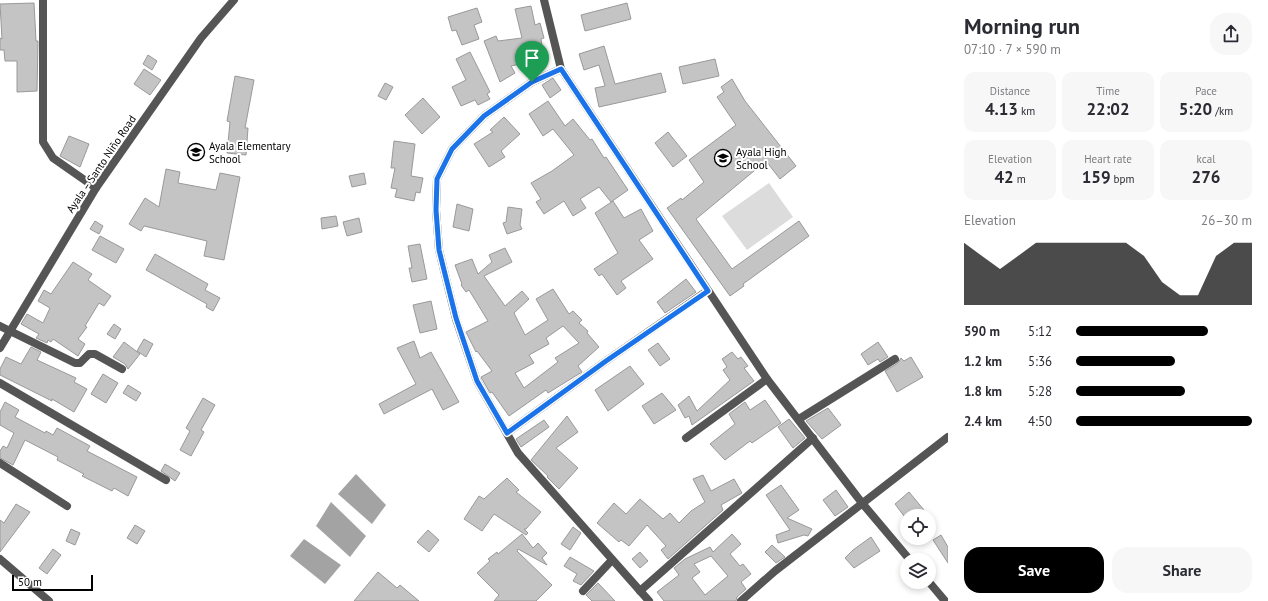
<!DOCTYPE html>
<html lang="en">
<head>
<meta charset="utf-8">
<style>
	body { margin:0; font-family:"PT Sans",sans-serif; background:#f7f7f7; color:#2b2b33; height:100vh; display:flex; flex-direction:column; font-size:15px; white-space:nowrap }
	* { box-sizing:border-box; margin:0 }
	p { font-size:13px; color:#7c7c81 }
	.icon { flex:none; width:22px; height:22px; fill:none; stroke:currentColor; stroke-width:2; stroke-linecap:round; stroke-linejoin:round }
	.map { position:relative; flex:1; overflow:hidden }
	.side { display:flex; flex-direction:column; background:#fff; width:320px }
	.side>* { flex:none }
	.tools { position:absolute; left:900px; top:509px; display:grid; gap:8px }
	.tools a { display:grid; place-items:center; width:36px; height:36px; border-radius:50%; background:#fff; box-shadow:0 2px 6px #0003; font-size:20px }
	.scale { position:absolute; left:12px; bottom:10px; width:81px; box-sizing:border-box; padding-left:4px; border:2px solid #000; border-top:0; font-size:11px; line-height:14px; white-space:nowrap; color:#000; -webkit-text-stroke:3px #fff; paint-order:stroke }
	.pin { position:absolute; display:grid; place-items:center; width:34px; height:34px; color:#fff; margin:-41px -17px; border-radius:50% 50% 50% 0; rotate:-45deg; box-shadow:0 0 4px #0007 }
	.pin .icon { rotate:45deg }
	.round { display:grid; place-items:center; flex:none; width:42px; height:42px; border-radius:16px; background:#f7f7f7 }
	.summary { display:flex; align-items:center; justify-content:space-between; height:68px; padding:0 16px }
	h1 { font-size:22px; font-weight:700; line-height:30px }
	.figures { display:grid; grid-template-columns:repeat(3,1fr); gap:6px; height:68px; padding:4px 16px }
	.figures div { display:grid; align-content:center; border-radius:10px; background:#f7f7f7; text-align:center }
	.figures b { font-size:17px; font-weight:700 }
	.figures small { font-size:11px; font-weight:400 }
	.figures p { font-size:11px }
	.chart { height:112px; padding:8px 16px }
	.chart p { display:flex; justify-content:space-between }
	.chart svg { width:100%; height:72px; margin-top:4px; fill:#000; opacity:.7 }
	.primary-button { display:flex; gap:8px; margin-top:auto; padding:8px 16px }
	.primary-button a { flex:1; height:46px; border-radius:16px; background:#000; color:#fff; font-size:16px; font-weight:700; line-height:46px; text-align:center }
	.primary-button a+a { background:#f7f7f7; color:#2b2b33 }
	ul { padding:0 16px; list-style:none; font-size:13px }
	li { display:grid; grid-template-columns:64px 48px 1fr; align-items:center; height:30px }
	li i { height:10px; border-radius:5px; background:#000 }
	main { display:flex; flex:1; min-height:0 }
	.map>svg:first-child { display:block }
	.green { fill:#dcdcdc }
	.water { fill:#a3a3a3 }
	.building { fill:#c4c4c4; stroke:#999; fill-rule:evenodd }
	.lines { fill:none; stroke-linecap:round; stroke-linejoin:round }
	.minor { stroke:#555; stroke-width:8 }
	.tertiary { stroke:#555; stroke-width:8 }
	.route-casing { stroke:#fff; stroke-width:8 }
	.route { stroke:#1a73e8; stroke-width:5 }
	.labels { text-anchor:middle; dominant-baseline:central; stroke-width:4; stroke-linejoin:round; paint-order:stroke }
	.poi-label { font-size:11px; fill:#000; stroke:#fff; text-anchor:start }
	.street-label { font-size:11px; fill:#000; stroke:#fff }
</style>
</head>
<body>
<main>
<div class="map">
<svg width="948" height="601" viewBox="0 0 948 601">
	<rect width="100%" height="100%" fill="#fff"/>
	<path class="green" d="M769,183L793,217L747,250L722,216Z"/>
	<g class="water">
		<path d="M356,474L386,505L372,524L338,494Z"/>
		<path d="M331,502L366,536L350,557L316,526Z"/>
		<path d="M304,539L341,565L325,584L290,556Z"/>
	</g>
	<g class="building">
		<path d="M34,3L36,41H38L37,91L17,92V61H5L4,50H0V38L2,39L0,4Z"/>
		<path d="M627,3L631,19L585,31L581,15Z"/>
		<path d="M531,6L535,25L540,23L544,38L541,39L544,59L511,66L515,73L500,82L484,41L496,36L498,41L522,38L515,9Z"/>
		<path d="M477,8L482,22L474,25L479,39L462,45L456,30L452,31L448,17Z"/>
		<path d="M604,46L615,84L661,73L666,92L599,107L595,88L605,86L599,65L584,70L579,54Z"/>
		<path d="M470,52L490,92L487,94L490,99L478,105L475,100L461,106L452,87L466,80L456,59Z"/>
		<path d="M148,55L157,61L152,70L143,64Z"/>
		<path d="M715,59L719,76L683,84L679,67Z"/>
		<path d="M144,69L161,80L150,95L134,84Z"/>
		<path d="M235,76L254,80L245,128H248L246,155L227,153L230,122L227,121Z"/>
		<path d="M553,78L561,90L550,98L542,85Z"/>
		<path d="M732,79L745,101L796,166L780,179L766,161L696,219L732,269L799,221L809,236L743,284L744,286L730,296L667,208L681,198L682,200L704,182L689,160L736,125L717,97L724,92L721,87Z"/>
		<path d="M385,83L393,87L386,100L378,96Z"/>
		<path d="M423,98L440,117L422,134L405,115Z"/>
		<path d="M548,101L565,126L573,119L590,140L592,139L604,158L606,157L628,190L611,202L599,187L580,199L586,208L573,216L564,201L544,214L536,202L541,199L531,183L552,171L574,155L553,129L543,136L529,114Z"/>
		<path d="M504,117L520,134L501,151L505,157L489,167L474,144L493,132L490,130Z"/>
		<path d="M668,132L687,156L673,167L655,143Z"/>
		<path d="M69,136L89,144L80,167L60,156Z"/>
		<path d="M394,141L415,144L411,176L423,178L420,193L416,192L414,201L395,197L397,189L391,188L395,168H391Z"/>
		<path d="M166,169L180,172L178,183L216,190L220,173L240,177L224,260L204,256L207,241L144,226L141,231L129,224L145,198L159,207Z"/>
		<path d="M364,173L366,184L352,187L349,176Z"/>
		<path d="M613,201L624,218L641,209L653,231L639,240L653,259L621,281L626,288L617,295L602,274L599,276L594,269L618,253L595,213Z"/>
		<path d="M457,204L473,209L469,231L453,227Z"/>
		<path d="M508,207L522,209L520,225L522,229L507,234L503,223L506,222Z"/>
		<path d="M336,216L338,226L322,229L321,218Z"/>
		<path d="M359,218L362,232L347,236L343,222Z"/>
		<path d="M95,221L103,226L99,234L90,229Z"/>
		<path d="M100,236L124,249L116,263L92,250Z"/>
		<path d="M420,244L427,279L412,282L409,268H412L408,246Z"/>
		<path d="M505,248L512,262L484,276L505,306L522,291L529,299L514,313L525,335L548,320L536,299L553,289L569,314L573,311L582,320L579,323L588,331L587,333L599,347L578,366L582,372L548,393L546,390L509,416L492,392L490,393L482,379L481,377L492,371L477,351L476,352L466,332L488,321L469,290L466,292L461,285L462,284L455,265L472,259L478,274L492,262L489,255ZM563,326L579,343L555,358L558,362L524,388L515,373L534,363L529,355L549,344L546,338Z"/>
		<path d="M155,254L208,284L205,290L220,298L213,311L206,307L207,304L146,270Z"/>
		<path d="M73,262L92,274L88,280L111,296L104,306L99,303L85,326L87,327L78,339L85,344L78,356L53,339L51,342L48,340L47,343L36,338L39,334L21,324L27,314L43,323L50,308L38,301L44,290L51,294Z"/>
		<path d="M686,279L696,292L665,313L657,302Z"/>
		<path d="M431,301L437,329L420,333L413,305Z"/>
		<path d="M114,324L121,329L115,339L107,334Z"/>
		<path d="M144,339L153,344L146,357L137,351Z"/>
		<path d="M414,341L420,358L431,352L459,402L443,410L432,389L384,414L379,404L416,384L397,348Z"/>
		<path d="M124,342L140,354L128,369L125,364L113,357Z"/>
		<path d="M878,342L888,357L880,362L878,359L868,365L861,354Z"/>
		<path d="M658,343L670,359L660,366L648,350Z"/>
		<path d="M31,347L41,352L37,360L76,378L74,382L87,389L74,412L52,399V401L0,375V369L6,357L21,364Z"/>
		<path d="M732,352L738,359L741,357L748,366L744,368L754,381L692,425L689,416L685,418L678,405L689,396L697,411L730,380L723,370L727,367L722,359Z"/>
		<path d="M911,357L923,377L897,392L885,371L898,363L901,358L904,361Z"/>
		<path d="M630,366L644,384L608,411L595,390Z"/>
		<path d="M103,374L118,383L106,403L91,394Z"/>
		<path d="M128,385L141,393L136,401L123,393Z"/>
		<path d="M662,393L676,410L654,424L642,406Z"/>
		<path d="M203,398L215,405L201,430L204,432L191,456L180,450L190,431L186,428Z"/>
		<path d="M765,400L781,423L752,443L750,441L725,460L710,444L735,424L729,414L745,402L750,410Z"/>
		<path d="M5,402L19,410L15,417L45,433L46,431L53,435L57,428L90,446L87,451L137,477L128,496L114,488L112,491L82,476L84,474L57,460L58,457L25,440L13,465L0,458V451L3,446L7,448L14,433L0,425V412Z"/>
		<path d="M828,408L841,425L822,439L806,421Z"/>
		<path d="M567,416L578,432L556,448L578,468L559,489L547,477L548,476L531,460Z"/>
		<path d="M789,419L805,438L793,448L778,427Z"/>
		<path d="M544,420L549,427L521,447L516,439Z"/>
		<path d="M165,464L180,473L175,481L161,471Z"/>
		<path d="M703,475L711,491L734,479L742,493L721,505L723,510L668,559L661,550L666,546L647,525L629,546L621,540L619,542L597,523L614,503L626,514L640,499L663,519L670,513L679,523L691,511L705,502L693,479Z"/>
		<path d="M507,478L519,490L516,492L541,512L526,529H524L528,533L526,535L494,514L482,531L464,519L479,496L484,499Z"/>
		<path d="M781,485L799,510L787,518L812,529L808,536L804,535L778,543L776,535L790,530L766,495Z"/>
		<path d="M836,490L848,507L835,516L823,500Z"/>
		<path d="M909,492L929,516H904L895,504Z"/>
		<path d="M16,504L30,512L0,552V520L4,523Z"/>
		<path d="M135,525L145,531L137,544L127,538Z"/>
		<path d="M573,527L581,533L570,550L561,544Z"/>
		<path d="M71,529L80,533L75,545L66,541Z"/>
		<path d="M428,530L439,540L429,552L417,542Z"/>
		<path d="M522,534L533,548L538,543L547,553L542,558L547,565L518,549L517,551L552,585L536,601H494L499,595L477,573L490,561L488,559L497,552L498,554Z"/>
		<path d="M732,534L741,544L730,554L740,566L743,564L751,574L741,582L746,589L737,597L736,601H664L657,592L679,575L674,568L685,559L710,547L713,552ZM711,556L728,576L705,595L692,578L700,572L694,564Z"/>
		<path d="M941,535L948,547V563L933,540Z"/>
		<path d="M871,537L880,551L854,568L845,558L853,550Z"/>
		<path d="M772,545L785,557L776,563L765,552Z"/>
		<path d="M53,549L61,555L47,574L39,568Z"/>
		<path d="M640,552L648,561L640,568L632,559Z"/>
		<path d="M570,557L594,571L581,585L573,581L577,574L564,566Z"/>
		<path d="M378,572L397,588L400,585L419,601H354Z"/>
		<path d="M598,583L615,601H592L586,595Z"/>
	</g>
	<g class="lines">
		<g class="minor">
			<path d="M43,0V142L53,158L96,188"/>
			<path d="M544,0L561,69L767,379L862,503L910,560"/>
			<path d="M561,69L532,82L484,116L452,149L437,179L436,210L439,250L456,319L477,381L518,453L649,601"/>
			<path d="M0,326L75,363H80L89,354H95L122,369"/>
			<path d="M0,383L166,480"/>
			<path d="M799,419L895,359"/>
			<path d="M507,433L606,361L707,291"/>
			<path d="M686,438L767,379"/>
			<path d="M0,463L67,506"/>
			<path d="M0,559L49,601"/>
			<path d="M929,582L945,601"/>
			<path d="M583,591L612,560"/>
			<path d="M640,591L813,438"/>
			<path d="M741,601L775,571L948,437"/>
		</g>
		<path class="tertiary" d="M0,348L96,188L201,38L234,0"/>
	</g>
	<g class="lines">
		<g class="route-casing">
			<path id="route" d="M561,69L708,291L606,361L507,433L477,381L456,318L439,250L436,210L437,179L452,149L484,116L532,82Z"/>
		</g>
		<use href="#route" class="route"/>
	</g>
	<defs>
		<g id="school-ring" transform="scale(0.9)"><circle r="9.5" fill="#fff" stroke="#000" stroke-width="1.5"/><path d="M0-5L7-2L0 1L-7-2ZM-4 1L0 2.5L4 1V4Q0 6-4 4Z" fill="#000"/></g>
	</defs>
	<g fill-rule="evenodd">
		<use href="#school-ring" x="196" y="152"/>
		<use href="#school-ring" x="723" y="158"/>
	</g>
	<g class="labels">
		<g class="poi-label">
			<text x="209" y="146">Ayala Elementary<tspan x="209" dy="13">School</tspan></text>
			<text x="736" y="152">Ayala High<tspan x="736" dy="13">School</tspan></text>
		</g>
		<g class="street-label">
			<text transform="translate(101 164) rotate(-56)">Ayala – Santo Niño Road</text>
		</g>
	</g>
</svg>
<div class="tools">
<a><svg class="icon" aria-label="locate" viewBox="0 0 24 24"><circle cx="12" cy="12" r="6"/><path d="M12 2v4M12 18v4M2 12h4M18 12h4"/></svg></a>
<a><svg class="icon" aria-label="layers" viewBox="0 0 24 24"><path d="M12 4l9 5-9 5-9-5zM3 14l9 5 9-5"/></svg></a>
</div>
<div class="scale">50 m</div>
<div class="pin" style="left:532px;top:82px;background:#1e9e55"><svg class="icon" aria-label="arrive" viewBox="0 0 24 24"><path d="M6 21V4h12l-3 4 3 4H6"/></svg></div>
</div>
<section class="side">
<div class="summary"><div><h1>Morning run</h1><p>07:10 · 7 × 590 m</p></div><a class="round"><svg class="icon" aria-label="share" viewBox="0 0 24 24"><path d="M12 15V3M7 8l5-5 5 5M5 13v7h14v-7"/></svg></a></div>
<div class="figures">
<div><p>Distance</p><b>4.13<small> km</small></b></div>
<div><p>Time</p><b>22:02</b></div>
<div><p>Pace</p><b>5:20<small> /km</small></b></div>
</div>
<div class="figures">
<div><p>Elevation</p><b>42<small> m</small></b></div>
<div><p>Heart rate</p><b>159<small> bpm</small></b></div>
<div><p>kcal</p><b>276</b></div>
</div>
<div class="chart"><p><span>Elevation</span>26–30 m</p>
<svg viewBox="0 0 160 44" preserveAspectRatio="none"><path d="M0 44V6L10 14L20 22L30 14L40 6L50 6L60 6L70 6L80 6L90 6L100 14L110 30L120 38L130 38L140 14L150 6L160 6V44z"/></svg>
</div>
<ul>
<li><b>590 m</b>5:12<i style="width:75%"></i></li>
<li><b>1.2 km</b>5:36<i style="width:56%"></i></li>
<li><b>1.8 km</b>5:28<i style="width:62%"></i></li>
<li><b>2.4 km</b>4:50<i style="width:100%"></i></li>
</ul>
<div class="primary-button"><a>Save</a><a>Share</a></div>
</section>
</main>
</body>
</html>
